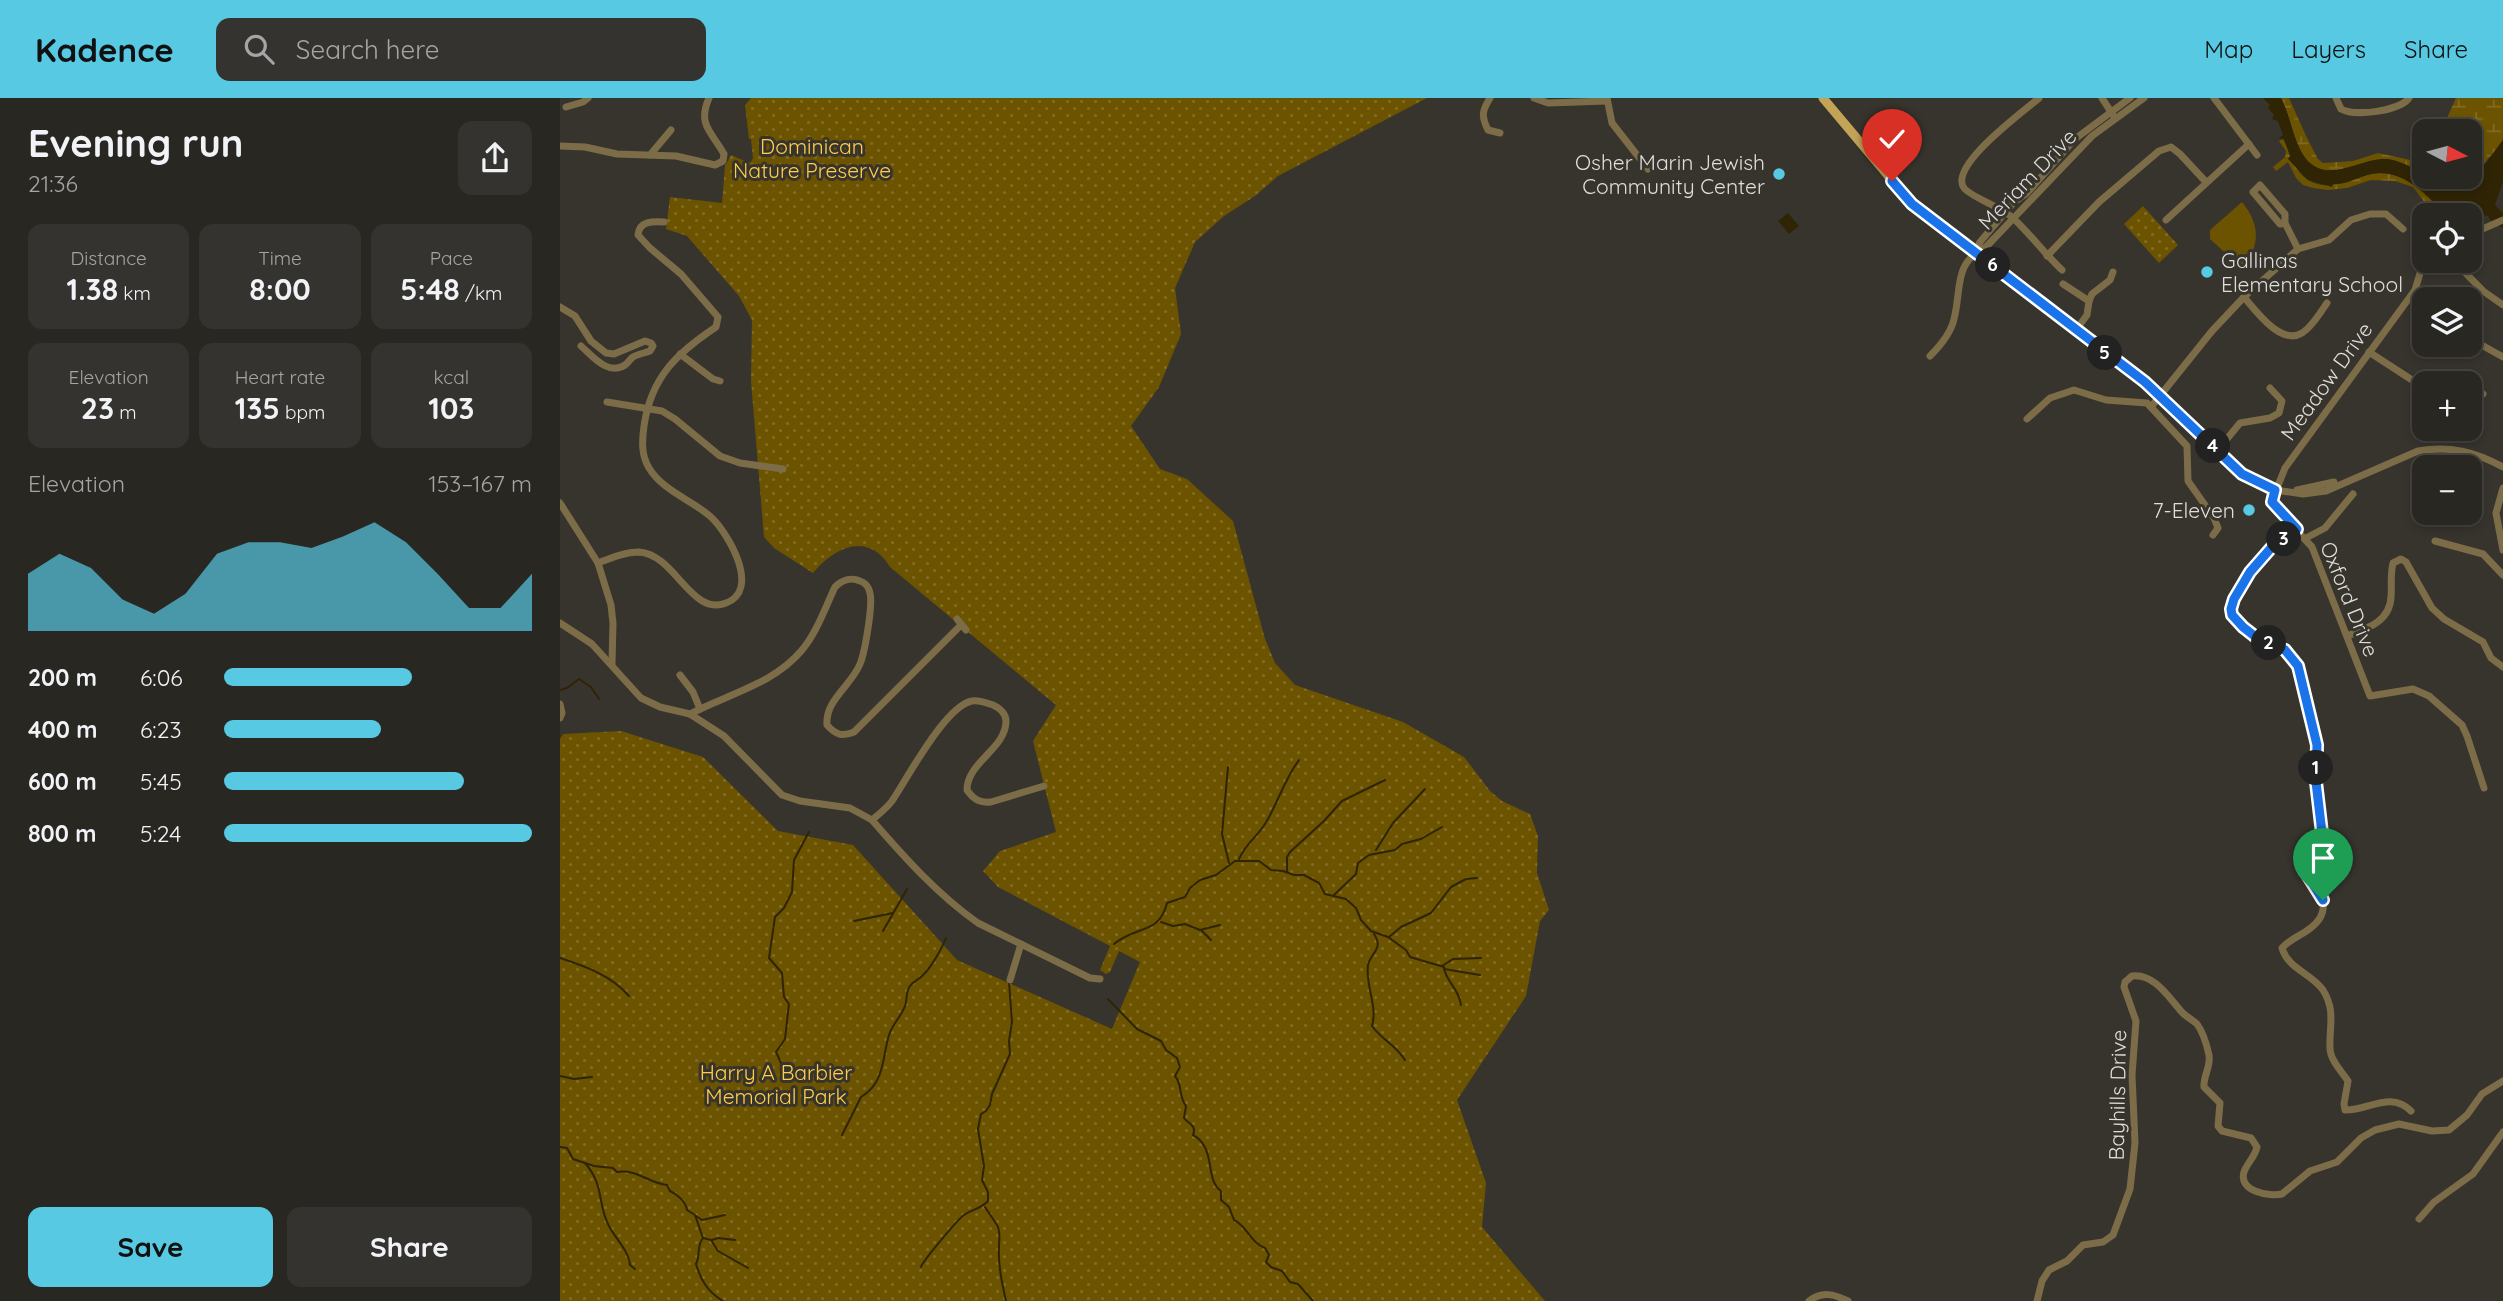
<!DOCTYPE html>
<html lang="en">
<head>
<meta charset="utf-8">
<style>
	body { margin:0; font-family:Quicksand,sans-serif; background:#35332f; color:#f1f3f6; height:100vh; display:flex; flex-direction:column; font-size:26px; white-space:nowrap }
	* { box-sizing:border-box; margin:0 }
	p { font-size:23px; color:#a5a5a5 }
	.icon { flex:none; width:38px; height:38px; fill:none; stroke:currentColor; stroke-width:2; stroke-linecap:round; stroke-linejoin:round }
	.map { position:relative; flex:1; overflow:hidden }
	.drawer { display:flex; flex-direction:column; background:#292722; width:560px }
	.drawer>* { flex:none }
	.needle { width:46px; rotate:96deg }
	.buttons { position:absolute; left:1852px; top:21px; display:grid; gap:14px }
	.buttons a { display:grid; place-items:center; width:70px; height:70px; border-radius:14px; background:#292722; box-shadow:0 4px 10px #0003,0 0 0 2px #454440; font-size:35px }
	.pin { position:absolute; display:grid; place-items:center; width:60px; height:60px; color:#fff; margin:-72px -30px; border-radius:50% 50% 50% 0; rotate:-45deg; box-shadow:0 0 7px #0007 }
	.pin .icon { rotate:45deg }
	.km { position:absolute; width:35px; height:35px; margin:-18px; border-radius:50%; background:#222; color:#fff; font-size:19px; line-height:35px; text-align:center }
	.round { display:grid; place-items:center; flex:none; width:74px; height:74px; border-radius:14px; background:#35332f }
	.summary { display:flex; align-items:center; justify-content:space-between; height:119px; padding:0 28px }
	h1 { font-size:38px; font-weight:700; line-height:52px }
	.metrics { display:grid; grid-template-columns:repeat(3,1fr); gap:10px; height:119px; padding:7px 28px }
	.metrics div { display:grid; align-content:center; border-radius:14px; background:#35332f; text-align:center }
	.metrics b { font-size:30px; font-weight:700 }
	.metrics small { font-size:19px; font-weight:400 }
	.metrics p { font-size:19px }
	.chart { height:196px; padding:14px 28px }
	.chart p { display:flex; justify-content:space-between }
	.chart svg { width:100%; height:126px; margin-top:7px; fill:#57c9e2; opacity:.7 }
	.cta { display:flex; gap:14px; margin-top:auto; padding:14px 28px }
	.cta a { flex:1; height:80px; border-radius:14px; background:#57c9e2; color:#111; font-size:28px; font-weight:700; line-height:80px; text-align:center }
	.cta a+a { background:#35332f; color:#f1f3f6 }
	ul { padding:0 28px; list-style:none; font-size:23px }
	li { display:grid; grid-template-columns:112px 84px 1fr; align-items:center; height:52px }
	li i { height:18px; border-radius:9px; background:#57c9e2 }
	header { display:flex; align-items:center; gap:42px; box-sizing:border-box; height:98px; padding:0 35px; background:#57c9e2; color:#111 }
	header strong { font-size:33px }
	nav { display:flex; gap:38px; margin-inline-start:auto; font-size:24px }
	.search { width:490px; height:63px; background:#35332f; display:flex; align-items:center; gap:18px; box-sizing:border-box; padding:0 24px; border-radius:14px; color:#a5a5a5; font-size:26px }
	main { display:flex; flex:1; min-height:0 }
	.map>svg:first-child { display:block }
	.grass { fill:#6c5300 }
	.wetland { fill:url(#wetland-marsh) }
	.park { fill:url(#park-dots) }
	.water { fill:#2f2404 }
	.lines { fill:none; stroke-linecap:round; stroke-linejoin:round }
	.stream { stroke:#2f2404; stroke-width:2 }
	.minor { stroke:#7c6d48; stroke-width:7 }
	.major { stroke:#c3a355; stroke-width:9 }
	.route-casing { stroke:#fff; stroke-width:14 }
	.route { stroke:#1a73e8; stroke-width:9 }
	.poi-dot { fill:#57c9e2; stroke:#37342e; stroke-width:2.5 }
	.labels { text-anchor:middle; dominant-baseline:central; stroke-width:6; stroke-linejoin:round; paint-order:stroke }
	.park-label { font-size:21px; fill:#fecd49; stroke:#37342e }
	.poi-label { font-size:21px; fill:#dfdeda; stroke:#37342e; text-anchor:end }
	.street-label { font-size:21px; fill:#dfdeda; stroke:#37342e }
</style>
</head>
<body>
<header>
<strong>Kadence</strong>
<div class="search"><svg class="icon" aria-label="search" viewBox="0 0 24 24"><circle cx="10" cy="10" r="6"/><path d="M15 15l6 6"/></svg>Search here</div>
<nav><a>Map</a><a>Layers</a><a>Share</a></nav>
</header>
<main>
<section class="drawer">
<div class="summary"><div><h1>Evening run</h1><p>21:36</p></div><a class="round"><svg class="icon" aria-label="share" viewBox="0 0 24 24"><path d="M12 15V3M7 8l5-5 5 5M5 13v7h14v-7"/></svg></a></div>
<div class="metrics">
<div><p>Distance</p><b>1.38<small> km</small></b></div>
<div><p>Time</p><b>8:00</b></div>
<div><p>Pace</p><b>5:48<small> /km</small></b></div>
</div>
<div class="metrics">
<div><p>Elevation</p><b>23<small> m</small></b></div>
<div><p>Heart rate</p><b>135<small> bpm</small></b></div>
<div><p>kcal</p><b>103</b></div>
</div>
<div class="chart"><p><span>Elevation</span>153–167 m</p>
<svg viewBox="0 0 160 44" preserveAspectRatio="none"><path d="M0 44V24L10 17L20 22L30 33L40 38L50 31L60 17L70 13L80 13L90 15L100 11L110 6L120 13L130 24L140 36L150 36L160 24V44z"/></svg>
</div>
<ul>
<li><b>200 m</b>6:06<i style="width:61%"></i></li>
<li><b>400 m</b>6:23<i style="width:51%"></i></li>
<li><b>600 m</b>5:45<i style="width:78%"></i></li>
<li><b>800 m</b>5:24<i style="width:100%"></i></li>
</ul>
<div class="cta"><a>Save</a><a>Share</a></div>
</section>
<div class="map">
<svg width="1943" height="1203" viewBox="0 0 1943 1203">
	<defs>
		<pattern id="wetland-marsh" width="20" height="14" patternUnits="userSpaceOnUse" patternTransform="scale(1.75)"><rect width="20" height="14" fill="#6c5300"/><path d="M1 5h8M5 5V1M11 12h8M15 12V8" fill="none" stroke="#816b25"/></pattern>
		<pattern id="park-dots" width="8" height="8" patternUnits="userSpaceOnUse" patternTransform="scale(1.75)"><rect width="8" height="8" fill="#6c5300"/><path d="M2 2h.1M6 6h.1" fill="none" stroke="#816b25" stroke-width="1.8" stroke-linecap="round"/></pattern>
	</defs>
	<rect width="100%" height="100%" fill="#37342e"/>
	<path class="grass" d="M1682,104C1700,126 1701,148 1682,170L1650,141V132Z"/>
	<g class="wetland">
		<path d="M1721,0H1729L1747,40L1758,61L1763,65L1793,63L1818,55L1864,65V76C1851,69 1838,61 1823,61C1797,62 1767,86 1746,61C1733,44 1731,19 1721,0Z"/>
		<path d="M1896,0H1943C1943,13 1943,27 1943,40C1942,47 1932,56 1927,62C1907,88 1897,97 1867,79H1909V33H1881Z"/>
		<path d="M1723,41C1731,55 1733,72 1748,82C1769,95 1791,80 1812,76C1837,71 1863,90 1878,109L1876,112L1865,105L1853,89L1835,83L1811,82L1787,90L1768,92L1753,90L1743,87L1736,80L1728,64L1716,73L1713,69L1725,59L1726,53L1719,43Z"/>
	</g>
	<g class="park">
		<path d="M191,0H867L718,78L695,98L664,118L635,144L615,190L621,236L599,289L571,328L600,371L627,381L673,423L705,541L715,565L735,587L843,624L904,659L930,693L942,703L970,716L978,738L977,775L989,812L980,823L966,898L897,1002L926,1085L922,1129L985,1203H0V641L3,636L61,633L143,659L218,733L293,747L397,862L552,931L580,864L559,853L550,874L546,876L540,872L550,848L438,789L423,773L440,753L496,734L473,643L496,607L330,469C308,433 275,449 253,475L214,450L204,439L191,283L192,222L179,198L127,138L106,131L110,99L162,105L165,68L171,57L187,64H191L193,60L191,41H189L185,7Z"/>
		<path d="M1583,108L1618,147L1599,165L1564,126Z"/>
	</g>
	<g class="water">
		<path d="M1703,0H1721C1731,19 1733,44 1746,61C1767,86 1797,62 1823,61C1838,61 1851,69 1864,76V79C1873,81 1880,88 1890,89C1913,91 1930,58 1943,42V84L1935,107L1943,115V130L1930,122L1928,118L1910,115L1915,113L1913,108L1895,111L1885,109L1882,117L1876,112L1878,109C1861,91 1838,70 1811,76C1798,79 1786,87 1773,86L1772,89L1748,82L1728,61L1730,58L1724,41L1719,40L1723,37L1718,23L1712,21L1714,17L1708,10L1710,7Z"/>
		<path d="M1228,115L1239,128L1229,136L1218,123Z"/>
	</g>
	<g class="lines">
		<g class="stream">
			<path d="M0,592L7,590L19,581L31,589L39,601"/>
			<path d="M668,669L662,736L669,765"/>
			<path d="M816,752L833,725L865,691"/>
			<path d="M679,761C686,745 697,739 705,726C718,705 724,682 739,662"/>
			<path d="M727,774V759L730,754L764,723L782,703L825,682"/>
			<path d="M774,797L796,776L798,765L809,757L835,752L842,746L861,741L882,729"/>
			<path d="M294,823L333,815"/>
			<path d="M601,824L613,828L625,826L640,832L660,827"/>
			<path d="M323,833L347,791"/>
			<path d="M642,833L651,842"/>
			<path d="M814,836C824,851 811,854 808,867C805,887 818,908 812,928C822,942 835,946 845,962"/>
			<path d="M829,839L841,829L871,815L891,789L906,781L917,780"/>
			<path d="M554,846C577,827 599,837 607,805L625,799L630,790L640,782L656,777L675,763H699L711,772L723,773L734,777H744L759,785L765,796L786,801L796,810L801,822L811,833L828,839L846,852L850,859L884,869C885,883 899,890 901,907"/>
			<path d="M0,860C24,868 51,877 69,898"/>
			<path d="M882,868L893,861L921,860"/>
			<path d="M884,871L920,877"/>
			<path d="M548,901L577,931L601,943L606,952L617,960L620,969L615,978C623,987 618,998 626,1008L624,1020C628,1026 637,1026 633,1037C657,1050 644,1081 661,1093V1102L669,1109L674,1122C687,1128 691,1145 705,1150L709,1157L706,1164L711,1169L722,1173L730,1184L738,1186L753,1203"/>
			<path d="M0,978L14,981L32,979"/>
			<path d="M228,980L216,954L225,941L229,906L224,899L222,875L209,860L215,819L224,810L232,794L234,762L249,734"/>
			<path d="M282,1037L301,999C325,985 322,960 329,937C333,925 341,919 345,908C347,903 346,897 348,892C350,884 358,883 363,877C371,870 382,850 386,840"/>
			<path d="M0,1049L7,1050L13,1061L34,1068L53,1070L57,1074C78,1071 88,1085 107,1087L110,1093C117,1096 126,1104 127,1112L135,1117L143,1140L151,1142L158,1153L188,1170"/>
			<path d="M25,1065C45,1088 37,1106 49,1128C55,1140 69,1153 70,1167L75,1171"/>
			<path d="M425,1109C429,1115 433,1121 437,1127C441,1134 439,1142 439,1149C438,1167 442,1185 446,1203"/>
			<path d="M136,1118L142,1122L165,1117"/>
			<path d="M143,1140C136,1149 141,1156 136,1166C141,1183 148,1194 163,1203"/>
			<path d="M152,1142L158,1140L175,1142"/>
			<path d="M361,1169C362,1164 398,1121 404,1117C412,1111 421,1111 428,1103V1094L422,1082L424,1068L418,1031L421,1016L426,1013L430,1007L432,996L450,956L449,943L452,924L449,884"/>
		</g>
		<g class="minor">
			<path d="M930,0C922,13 921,18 928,32L940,35"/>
			<path d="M974,0L988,5L1046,3"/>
			<path d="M1047,0L1052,25L1088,71"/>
			<path d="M1479,0C1463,14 1388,68 1404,90C1409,98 1443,110 1454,121C1471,137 1485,156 1502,172"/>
			<path d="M1542,0L1553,17"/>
			<path d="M1654,0L1697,57"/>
			<path d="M1776,0L1781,11C1795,19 1840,13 1849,0"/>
			<path d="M6,9L23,4L28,0"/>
			<path d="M0,48L25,49L57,56L116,58L155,67L163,63L164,56C152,34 137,27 149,0"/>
			<path d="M90,57L111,32"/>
			<path d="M1606,122L1689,46"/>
			<path d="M1725,125L1720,126L1693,94L1700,87L1725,116V125L1738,151"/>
			<path d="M1909,137L1943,122"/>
			<path d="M1416,153L1420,144L1454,104L1467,95L1515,41L1570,0"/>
			<path d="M1487,158L1539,104L1599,53L1611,49L1620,56L1646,84"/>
			<path d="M1864,162L1855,192L1725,370L1711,405L1752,449L1810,598L1853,591L1869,598L1902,627L1907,638L1924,690"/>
			<path d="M1894,163L1923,193L1943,207"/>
			<path d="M1503,186L1529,203"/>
			<path d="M1855,192L1864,201"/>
			<path d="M1684,199C1696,213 1721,248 1742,235C1752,229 1760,215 1767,205"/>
			<path d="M0,209L15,218L31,243L46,255L54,256L85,243L91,245L93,248L90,253C85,255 78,256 73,259C70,261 68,265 65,267C48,278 32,258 21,248"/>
			<path d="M1516,232L1527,217L1529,203L1532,196L1550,182L1553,174"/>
			<path d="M1909,240L1943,259"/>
			<path d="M1809,254L1852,282H1888L1901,285"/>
			<path d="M120,256L153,281L160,283"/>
			<path d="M1370,258C1380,248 1391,235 1394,221C1402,190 1393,165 1426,149L1532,38L1584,0"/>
			<path d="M1909,289L1923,296"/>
			<path d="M47,304L102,313L115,321L160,358L180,365L223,371"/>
			<path d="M1591,309L1652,233L1684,199L1738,151L1769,142L1791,122L1810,116H1826L1843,131"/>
			<path d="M1467,321L1490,300L1514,292L1546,302L1587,305L1627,348L1628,383L1654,420L1658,430L1653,437"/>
			<path d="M1657,353L1680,325L1710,320L1719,315L1722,303L1710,290"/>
			<path d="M1943,390L1936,415L1943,452"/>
			<path d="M1715,392L1743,396L1766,393L1858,353C1890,347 1915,354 1943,369"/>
			<path d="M1737,392L1774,384"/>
			<path d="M0,405L38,465L51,507L53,525L52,566"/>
			<path d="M1737,431L1711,450L1690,474L1674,501L1671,511L1672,517L1683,529L1697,540L1725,552L1738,568L1757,647L1756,684L1761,735L1743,770C1761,794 1777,814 1745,834C1737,839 1728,843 1722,850C1728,871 1751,875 1763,892C1776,913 1769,928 1770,950C1770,962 1782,974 1788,983L1784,1006L1785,1012C1807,1013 1831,992 1851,1013"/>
			<path d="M1746,440L1765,430L1793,396"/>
			<path d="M1875,443L1923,456L1943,477"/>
			<path d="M38,465C51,460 65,454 79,454C115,456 131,519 166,505C201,492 169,436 151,419C132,402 103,393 89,370C81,357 82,342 84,328C91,279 117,255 156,229L158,219L121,176L90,150L78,137C79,123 93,123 104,124"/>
			<path d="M397,521L406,532"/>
			<path d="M0,525L32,546L81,600L100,609L130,616L164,638L222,697L240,703L290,710L312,722C344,759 378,797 418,825L530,880L540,881"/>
			<path d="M1787,538C1806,531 1830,524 1831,499C1832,488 1830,477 1833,465L1841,461L1846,464L1872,510L1884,521L1923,544L1931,560L1943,569"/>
			<path d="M120,577L133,594L140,611"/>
			<path d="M0,606L2,615L0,620"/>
			<path d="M130,616C168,596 214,586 242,552C257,534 265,510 275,489C282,482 291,479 300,483C306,485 309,490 310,495C313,507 305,554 300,566C291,588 265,602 267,627C276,637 282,639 294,634L401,527"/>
			<path d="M312,722C319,716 326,711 332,703C347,681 385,608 412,603C419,602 427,605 433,607C440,610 446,616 446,623C446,651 407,664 407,692C414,702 420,705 431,704L484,688"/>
			<path d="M450,882L461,846"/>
			<path d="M1859,1121L1874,1104L1913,1076L1943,1034"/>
			<path d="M1249,1203C1262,1193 1274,1196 1288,1203"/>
			<path d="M1477,1203L1482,1183L1489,1172L1507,1163L1523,1147L1543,1144L1553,1137L1570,1091L1575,1045L1572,977L1576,923L1564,889L1565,884L1572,878C1593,875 1608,898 1620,912C1624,918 1632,921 1637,926C1643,934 1647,948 1649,957C1651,969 1643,978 1644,989L1660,1005L1658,1028L1662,1033L1691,1040L1697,1049C1695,1059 1687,1065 1684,1074C1678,1093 1709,1099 1722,1096L1750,1073L1777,1064L1801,1040L1815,1032L1839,1026L1872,1033L1889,1032L1907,1017L1922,996L1943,983"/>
		</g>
		<path class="major" d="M1263,0L1352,106L1585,284L1682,376L1715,392"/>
	</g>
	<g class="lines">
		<g class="route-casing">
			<path id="route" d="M1332,83L1352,106L1585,284L1682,376L1715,392L1712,404L1737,431L1711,450L1690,474L1674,501L1671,511L1672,517L1683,529L1697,540L1725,552L1738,568L1757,647L1756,684L1762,735L1743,770L1763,802"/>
		</g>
		<use href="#route" class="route"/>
	</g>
	<g class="poi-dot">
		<circle cx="1219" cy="76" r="7"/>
		<circle cx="1647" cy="174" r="7"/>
		<circle cx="1689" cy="412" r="7"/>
	</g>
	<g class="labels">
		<g class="park-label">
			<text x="252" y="48">Dominican<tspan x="252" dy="24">Nature Preserve</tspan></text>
			<text x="216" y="974">Harry A Barbier<tspan x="216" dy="24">Memorial Park</tspan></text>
		</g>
		<g class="poi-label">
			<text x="1205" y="64">Osher Marin Jewish<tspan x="1205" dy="24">Community Center</tspan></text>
			<text x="1661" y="162" text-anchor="start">Gallinas<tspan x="1661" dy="24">Elementary School</tspan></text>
			<text x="1675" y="412">7-Eleven</text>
		</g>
		<g class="street-label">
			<text transform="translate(1467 81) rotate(-46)">Meriam Drive</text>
			<text transform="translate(1766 283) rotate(-54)">Meadow Drive</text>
			<text transform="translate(1790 501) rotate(68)">Oxford Drive</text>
			<text transform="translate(1557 997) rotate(-89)">Bayhills Drive</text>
		</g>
	</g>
</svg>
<div class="buttons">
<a><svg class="needle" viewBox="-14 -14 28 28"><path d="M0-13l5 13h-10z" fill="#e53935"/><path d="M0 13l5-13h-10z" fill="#a5a5a5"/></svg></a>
<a><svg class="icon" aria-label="locate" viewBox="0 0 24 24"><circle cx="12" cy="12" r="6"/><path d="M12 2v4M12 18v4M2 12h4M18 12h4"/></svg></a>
<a><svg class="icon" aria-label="layers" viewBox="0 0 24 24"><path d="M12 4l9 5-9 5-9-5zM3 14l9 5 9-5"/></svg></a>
<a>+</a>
<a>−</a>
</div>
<div class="pin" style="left:1763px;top:802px;background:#1e9e55"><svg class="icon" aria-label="arrive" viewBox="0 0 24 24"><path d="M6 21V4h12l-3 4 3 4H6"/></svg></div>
<div class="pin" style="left:1332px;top:83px;background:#d93025"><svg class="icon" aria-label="check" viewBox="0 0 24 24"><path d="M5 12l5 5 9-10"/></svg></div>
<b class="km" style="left:1756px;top:670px">1</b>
<b class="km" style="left:1709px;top:545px">2</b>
<b class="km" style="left:1724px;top:441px">3</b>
<b class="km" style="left:1653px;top:348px">4</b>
<b class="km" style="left:1545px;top:255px">5</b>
<b class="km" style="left:1433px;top:167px">6</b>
</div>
</main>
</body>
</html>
